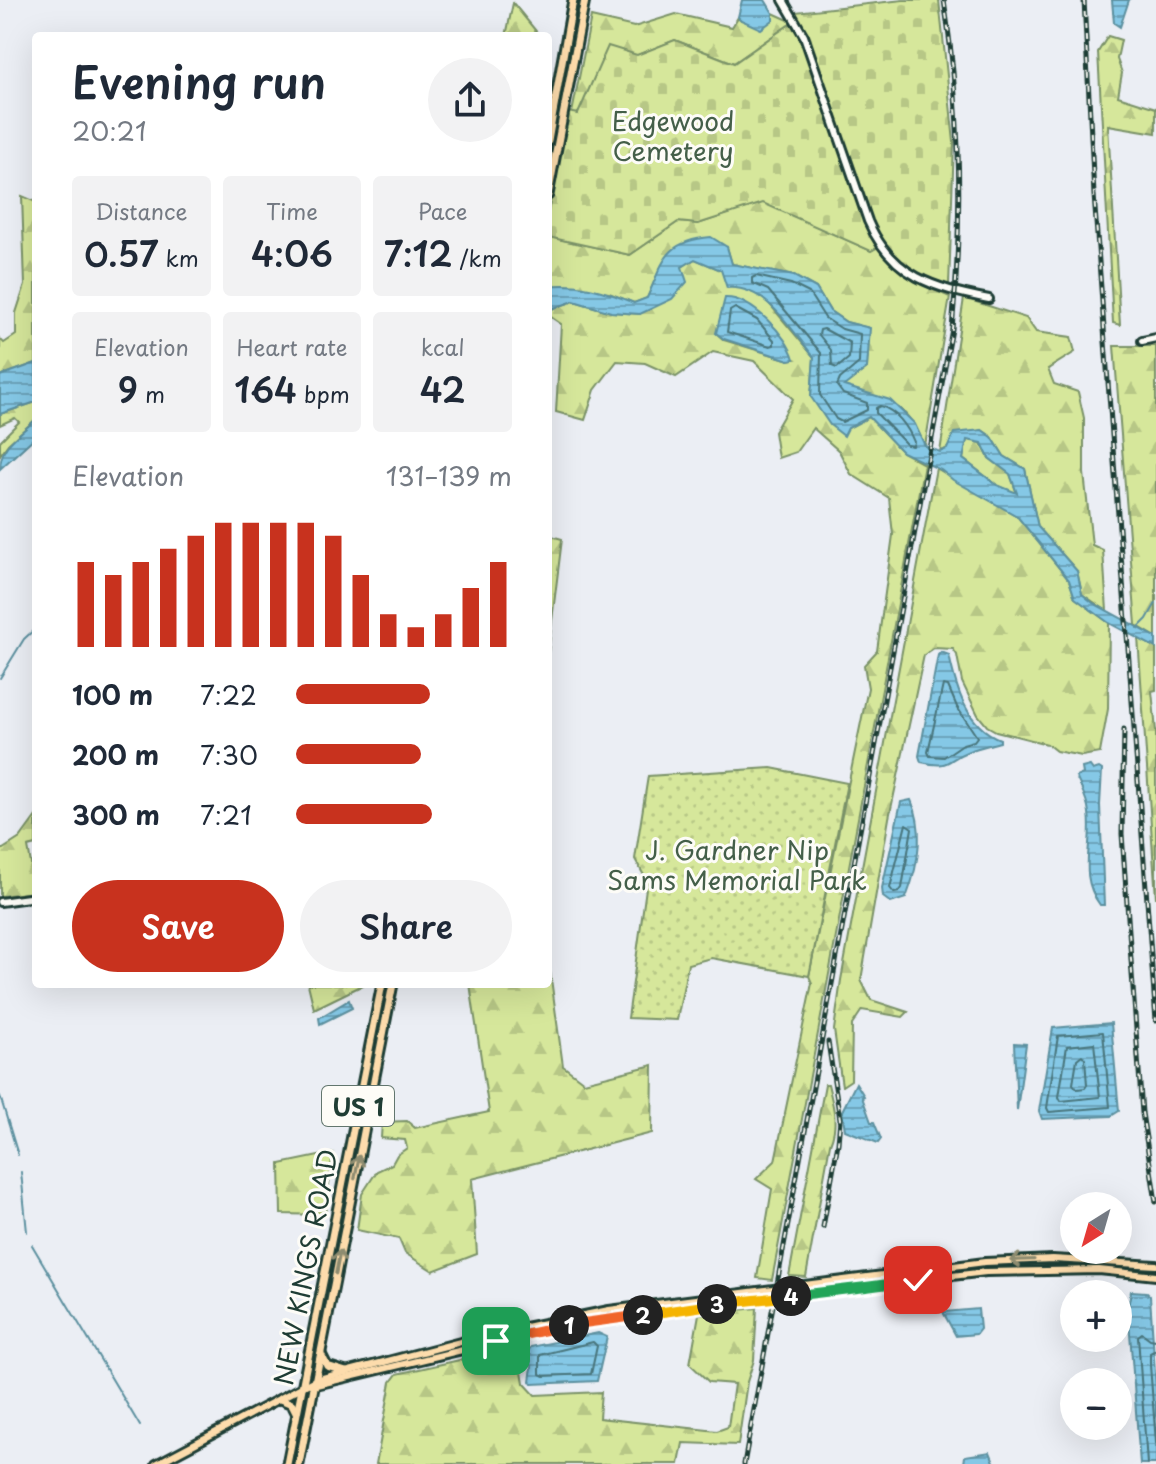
<!DOCTYPE html>
<html lang="en">
<head>
<meta charset="utf-8">
<style>
	body { margin:0; font-family:"Playpen Sans",sans-serif; background:#f2f2f3; color:#1f2937; height:100vh; display:flex; flex-direction:column; font-size:30px; white-space:nowrap }
	* { box-sizing:border-box; margin:0 }
	p { font-size:26px; color:#747a83 }
	.icon { flex:none; width:44px; height:44px; fill:none; stroke:currentColor; stroke-width:2; stroke-linecap:round; stroke-linejoin:round }
	.map { position:relative; flex:1; overflow:hidden }
	.sheet { position:absolute; left:32px; top:32px; width:520px; height:956px; display:flex; flex-direction:column; background:#fff; border-radius:8px; box-shadow:0 8px 32px #0002 }
	.sheet>* { flex:none }
	.needle { width:52px; rotate:217deg }
	.controls { position:absolute; left:1060px; top:1192px; display:grid; gap:16px }
	.controls a { display:grid; place-items:center; width:72px; height:72px; border-radius:50%; background:#fff; box-shadow:0 8px 32px #0002; font-size:40px }
	.pin { position:absolute; display:grid; place-items:center; width:68px; height:68px; color:#fff; margin:-34px; border-radius:16px; box-shadow:0 4px 12px #0006 }
	.km { position:absolute; width:40px; height:40px; margin:-20px; border-radius:50%; background:#222; color:#fff; font-size:22px; line-height:40px; text-align:center }
	.round { display:grid; place-items:center; flex:none; width:84px; height:84px; border-radius:42px; background:#f2f2f3 }
	.head { display:flex; align-items:center; justify-content:space-between; height:136px; padding:0 40px }
	h1 { font-size:44px; font-weight:600; line-height:60px }
	.metrics { display:grid; grid-template-columns:repeat(3,1fr); gap:12px; height:136px; padding:8px 40px }
	.metrics div { display:grid; align-content:center; border-radius:8px; background:#f2f2f3; text-align:center }
	.metrics b { font-size:34px; font-weight:600 }
	.metrics small { font-size:22px; font-weight:400 }
	.metrics p { font-size:22px }
	.chart { height:224px; padding:16px 40px }
	.chart p { display:flex; justify-content:space-between }
	.chart svg { width:100%; height:144px; margin-top:8px; stroke:#c8321e; stroke-width:6 }
	.primary-button { display:flex; gap:16px; margin-top:auto; padding:16px 40px }
	.primary-button a { flex:1; height:92px; border-radius:48px; background:#c8321e; color:#fff; font-size:32px; font-weight:600; line-height:92px; text-align:center }
	.primary-button a+a { background:#f2f2f3; color:#1f2937 }
	ul { padding:0 40px; list-style:none; font-size:26px }
	li { display:grid; grid-template-columns:128px 96px 1fr; align-items:center; height:60px }
	li i { height:20px; border-radius:10px; background:#c8321e }
	.map>svg:first-child { display:block }
	.forest { fill:url(#forest-firs); stroke:#7a9268; stroke-width:2; fill-rule:evenodd }
	.cemetery { fill:url(#cemetery-stones); stroke:#7a9268; stroke-width:2 }
	.park { fill:url(#park-dots); stroke:#7a9268; stroke-width:2 }
	.water { fill:url(#water-rules); stroke:#5c909f; stroke-width:2; fill-rule:evenodd }
	.lines { fill:none; stroke-linecap:round; stroke-linejoin:round }
	.shore { stroke:#48757b; stroke-width:2 }
	.stream { stroke:#5c909f; stroke-width:2 }
	.secondary-casing { stroke:#1f3d34; stroke-width:12 }
	.primary-casing { stroke:#1f3d34; stroke-width:12 }
	.highway-casing { stroke:#1f3d34; stroke-width:13 }
	.secondary { stroke:#fdfcf7; stroke-width:6 }
	.primary { stroke:#fddcac; stroke-width:6 }
	.highway { stroke:#fddcac; stroke-width:7 }
	.rail-casing { stroke:#1f3d34; stroke-width:5 }
	.rail { stroke:#fdfcf7; stroke-width:2; stroke-dasharray:6; stroke-linecap:butt }
	.oneway { stroke:#8e8c70 }
	.split-1-casing { stroke:#fff; stroke-width:16 }
	.split-2-casing { stroke:#fff; stroke-width:16 }
	.split-3-casing { stroke:#fff; stroke-width:16 }
	.split-4-casing { stroke:#fff; stroke-width:16 }
	.split-5-casing { stroke:#fff; stroke-width:16 }
	.split-6-casing { stroke:#fff; stroke-width:16 }
	.split-1 { stroke:#f0652b; stroke-width:10 }
	.split-2 { stroke:#f0652b; stroke-width:10 }
	.split-3 { stroke:#f5b400; stroke-width:10 }
	.split-4 { stroke:#f5b400; stroke-width:10 }
	.split-5 { stroke:#22a559; stroke-width:10 }
	.split-6 { stroke:#22a559; stroke-width:10 }
	.labels { text-anchor:middle; dominant-baseline:central; stroke-width:6; stroke-linejoin:round; paint-order:stroke }
	.shield { fill:#fdfcf7; stroke:#62766e; stroke-width:2 }
	.shield-label { font-size:24px; font-weight:bold; fill:#1f3d34 }
	.park-label { font-size:26px; fill:#445f49; stroke:#fdfcf7 }
	.street-label { font-size:26px; fill:#1f3d34; stroke:#fdfcf7 }
</style>
</head>
<body>
<div class="map">
<svg width="1156" height="1464" viewBox="0 0 1156 1464">
	<defs>
		<pattern id="forest-firs" width="22" height="20" patternUnits="userSpaceOnUse" patternTransform="scale(2)"><rect width="22" height="20" fill="#d6e79b"/><path d="M5 1l3.5 6h-7zM16 11l3.5 6h-7z" fill="#b7c786"/></pattern>
		<pattern id="cemetery-stones" width="16" height="16" patternUnits="userSpaceOnUse" patternTransform="scale(2)"><rect width="16" height="16" fill="#d6e79b"/><path d="M2 7V4a2 2 0 0 1 4 0v3zM10 15v-3a2 2 0 0 1 4 0v3z" fill="#b7c786"/></pattern>
		<pattern id="park-dots" width="8" height="8" patternUnits="userSpaceOnUse" patternTransform="scale(2)"><rect width="8" height="8" fill="#d6e79b"/><path d="M2 2h.1M6 6h.1" fill="none" stroke="#b7c786" stroke-width="1.8" stroke-linecap="round"/></pattern>
		<pattern id="water-rules" width="6" height="5" patternUnits="userSpaceOnUse" patternTransform="scale(2)"><rect width="6" height="5" fill="#85c8e6"/><path d="M0 2.5h6" fill="none" stroke="#6ca4bb"/></pattern>
	</defs>
	<rect width="100%" height="100%" fill="#ebeef4"/>
	<filter id="ink" filterUnits="userSpaceOnUse"><feTurbulence type="fractalNoise" baseFrequency=".0125" numOctaves="2"/><feDisplacementMap in="SourceGraphic" scale="16" xChannelSelector="R" yChannelSelector="G"/><feConvolveMatrix kernelMatrix="1 2 1 2 8 2 1 2 1" color-interpolation-filters="sRGB"/></filter>
	<g filter="url(#ink)">
		<g class="forest">
			<path d="M513,3L540,36H506Z"/>
			<path d="M773,13L793,22L734,63L675,40L637,55L577,114L572,113L591,17L634,27L676,14L732,27L738,17L741,20L765,24L773,20Z"/>
			<path d="M1108,36L1121,40L1117,59L1122,73L1118,96L1156,108V133L1108,125L1120,325L1113,323L1098,52Z"/>
			<path d="M22,196L36,202V363L0,376V339L4,343L16,335V313L25,285Z"/>
			<path d="M763,202L871,251L878,247C897,275 920,284 950,297L925,446C905,399 887,401 843,386L867,368L869,328L846,322L830,311L816,288L794,276L732,264L727,247L661,267L647,298L634,303L609,293L548,286L550,237L630,255L678,222L698,224Z"/>
			<path d="M695,259L721,270L740,287L762,295L814,357L811,397L848,428L869,417L902,452L924,464L772,1280L757,1278L772,1189L756,1179L775,1161L812,983L809,976L868,688L864,665L877,651L893,535L889,498L851,474L839,451L813,428L796,452L778,458L774,432L793,399L754,361L713,352L676,377L645,363L617,361L595,390L585,420L556,412L561,324L548,315V310L574,301L611,312L640,314L682,267ZM716,333L794,359L789,360L724,340Z"/>
			<path d="M964,298L1026,318L1036,332L1071,337L1075,352L1048,369L1054,384L1078,392L1084,418V473L1092,545L1103,550L1107,611L1082,594L1077,571L1038,527L1025,469L1004,456L992,437L982,430L940,452Z"/>
			<path d="M1114,346H1156V637L1136,625Z"/>
			<path d="M36,402V419L8,444L0,455V441L19,422L15,418L0,425V414Z"/>
			<path d="M967,439L981,443L989,458L1010,474L1017,494L997,485L963,459Z"/>
			<path d="M936,468L1017,516L1069,580L1075,598L1109,623L1108,709L1100,753L1082,756L1056,751L1047,744L996,731L987,726L978,715L962,682L957,655L953,649L934,648L924,655L889,818L861,980L871,1000L908,1012L903,1017L862,1010L852,1025L851,1080L842,1086L834,1030L841,980Z"/>
			<path d="M548,535L562,539L548,653Z"/>
			<path d="M1138,637L1156,648V690L1152,691L1156,731V898Z"/>
			<path d="M36,816V845L28,847L36,892L0,896V851L20,838Z"/>
			<path d="M548,957L563,1066L584,1082L653,1065L652,1133L472,1179L477,1254L433,1271L405,1253L399,1239L357,1230L362,1194L377,1171L392,1164L397,1155L407,1148L405,1140L381,1138L382,1122L407,1121L415,1128L489,1112L470,984H548Z"/>
			<path d="M308,984H365L314,1009Z"/>
			<path d="M825,1084H828C833,1105 839,1123 830,1144L806,1277L789,1276Z"/>
			<path d="M333,1153L325,1215L281,1214L280,1164Z"/>
			<path d="M757,1308L754,1360L747,1382L738,1445L683,1443L679,1464H376L391,1382L397,1374L518,1347L524,1383L535,1395L601,1392L599,1418L717,1431L728,1427L734,1384L709,1382L690,1364L699,1314Z"/>
		</g>
		<g class="cemetery">
			<path d="M903,0H939L954,142L949,286C913,276 890,257 872,225L809,41L795,12Z"/>
			<path d="M793,22L804,45L869,232L878,247L871,251L763,203L698,224L678,222L630,255L548,237V212L568,112L578,114L608,46L637,55L675,40L734,63Z"/>
		</g>
		<path class="park" d="M771,768L847,783L809,976L711,958L688,964L677,1020L628,1018L647,881L635,859L648,776Z"/>
		<g class="water">
			<path d="M742,0H765L773,13V20L761,29L741,20L738,17Z"/>
			<path d="M1112,0H1129L1120,27L1114,23Z"/>
			<path d="M711,237L727,247L732,264L794,276L816,288L830,311L846,322L870,328L867,368L844,386L890,400L915,424L925,446L940,452L947,449L954,433L982,430L992,437L1004,456L1025,469L1038,527L1077,571L1082,594L1093,603L1156,637V648L1109,623L1075,598L1069,580L1017,516L953,480L941,470L902,452L869,417L848,428L844,436L830,425L811,397L814,357C791,330 767,285 727,288L721,270L695,259L682,267L687,282L672,299L640,314L611,312L574,301L548,310V286C579,282 605,291 634,303L647,298C664,260 665,241 711,237ZM967,440L982,443L989,458L1010,474L1017,493L997,485L963,459Z"/>
			<path d="M725,298C751,297 788,336 794,359L789,360L724,339L716,333Z"/>
			<path d="M36,363V402L0,414V376Z"/>
			<path d="M36,419V436L0,469C0,444 19,436 36,419Z"/>
			<path d="M941,652L949,655C956,688 966,726 1000,739V742C990,745 979,747 969,751C945,760 952,769 921,762L919,756L938,655Z"/>
			<path d="M1090,766L1093,770L1099,768L1102,770L1100,805L1104,905H1100C1077,874 1094,846 1089,813C1088,800 1081,788 1076,777L1083,774L1082,768Z"/>
			<path d="M911,800C925,830 918,867 906,898L891,903L883,897L882,888L901,802Z"/>
			<path d="M349,1000L352,1008L320,1024L319,1018Z"/>
			<path d="M1111,1023L1119,1111L1111,1116L1042,1119L1039,1111L1053,1028Z"/>
			<path d="M1014,1043L1026,1044L1017,1110Z"/>
			<path d="M856,1083L864,1096L862,1097L871,1122H874L881,1139L878,1143L845,1130L842,1111Z"/>
			<path d="M1131,1291L1146,1292L1150,1296L1156,1388V1464H1140L1128,1307Z"/>
			<path d="M978,1309L980,1329L976,1334L956,1336L943,1312Z"/>
			<path d="M598,1333L607,1337L597,1381L532,1384L530,1381L532,1367L528,1351L531,1347Z"/>
			<path d="M990,1452L995,1464H964L965,1456Z"/>
		</g>
		<g class="lines">
			<g class="shore">
				<path d="M756,276L791,284L809,293L825,318L842,329L860,334L859,363L840,379L837,386L843,394L867,403V410L842,422L836,419L820,395L821,353L768,290L752,283V278Z"/>
				<path d="M735,308L757,320L774,340V345L770,346L727,332L730,311Z"/>
				<path d="M820,330L824,329L850,343L849,358L837,368L832,366L831,350L819,335Z"/>
				<path d="M880,406C896,410 908,427 914,442L913,446L907,445L876,413V408Z"/>
				<path d="M943,685L948,686L957,707L977,737L974,741L963,744L944,757L930,756L928,752Z"/>
				<path d="M906,824L912,828L902,888L899,892L894,893L890,888Z"/>
				<path d="M1103,1032L1110,1107L1049,1112L1047,1108L1058,1036Z"/>
				<path d="M1094,1043L1100,1097L1061,1101L1059,1097L1067,1046Z"/>
				<path d="M1082,1055L1085,1059L1087,1085L1085,1088L1077,1089L1073,1084L1077,1059Z"/>
				<path d="M593,1342L597,1346L591,1374L544,1376L540,1374V1355Z"/>
				<path d="M1156,1350L1150,1353V1365L1156,1443"/>
				<path d="M1147,1464L1138,1336L1142,1333L1150,1339L1156,1340"/>
			</g>
			<g class="stream">
				<path d="M1138,628L1147,619L1156,603"/>
				<path d="M0,678L24,639L36,628"/>
				<path d="M0,1096L18,1155"/>
				<path d="M21,1172L27,1232"/>
				<path d="M32,1245L140,1426"/>
			</g>
			<g class="secondary-casing">
				<g id="secondary">
					<path d="M783,0L804,36L868,221C892,277 934,288 989,299"/>
					<path d="M1142,341L1156,338"/>
					<path d="M0,902L36,897"/>
				</g>
			</g>
			<g class="primary-casing">
				<g id="primary">
					<path d="M312,1386L563,1326L764,1298L986,1272L1099,1270L1156,1276"/>
					<path d="M156,1464L315,1380L495,1333L609,1310L985,1262L1053,1259L1156,1265"/>
				</g>
			</g>
			<g class="highway-casing">
				<g id="highway">
					<path d="M548,141L573,0"/>
					<path d="M548,195L585,0"/>
					<path d="M321,1354L327,1366L346,1372"/>
					<path d="M280,1399L292,1404L296,1412"/>
					<path d="M287,1464L382,984"/>
					<path d="M299,1464L393,984"/>
				</g>
			</g>
			<use href="#secondary" class="secondary"/>
			<use href="#primary" class="primary"/>
			<use href="#highway" class="highway"/>
			<g class="rail-casing">
				<g id="rail">
					<path d="M1084,0L1094,195L1156,1021"/>
					<path d="M1124,729L1122,834L1142,1113L1156,1202"/>
					<path d="M823,1227L838,1143L840,1119L828,1042"/>
					<path d="M744,1464L952,329C963,218 961,110 944,0"/>
				</g>
			</g>
			<use href="#rail" class="rail"/>
		</g>
		<defs><path id="oneway-shaft" d="M-6 0H5M1.5-3L5.5 0L1.5 3" fill="none" stroke-width="1.6" stroke-linecap="round" stroke-linejoin="round" transform="scale(2)"/></defs>
		<g class="oneway">
			<use href="#oneway-shaft" transform="translate(357 1167) rotate(-79)"/>
			<use href="#oneway-shaft" transform="translate(1022 1260) rotate(178)"/>
			<use href="#oneway-shaft" transform="translate(338 1262) rotate(-79)"/>
		</g>
	</g>
	<g class="lines" filter="url(#ink)">
		<g class="split-1-casing">
			<path id="split-1" d="M496,1341L569,1325"/>
		</g>
		<g class="split-2-casing">
			<path id="split-2" d="M569,1325L643,1315"/>
		</g>
		<g class="split-3-casing">
			<path id="split-3" d="M643,1315L717,1304"/>
		</g>
		<g class="split-4-casing">
			<path id="split-4" d="M717,1304L791,1296"/>
		</g>
		<g class="split-5-casing">
			<path id="split-5" d="M791,1296L866,1287"/>
		</g>
		<g class="split-6-casing">
			<path id="split-6" d="M866,1287L918,1280"/>
		</g>
		<use href="#split-1" class="split-1"/>
		<use href="#split-2" class="split-2"/>
		<use href="#split-3" class="split-3"/>
		<use href="#split-4" class="split-4"/>
		<use href="#split-5" class="split-5"/>
		<use href="#split-6" class="split-6"/>
	</g>
	<g class="labels">
		<rect class="shield" x="322" y="1086" width="72" height="40" rx="6"/>
		<g class="shield-label">
			<text x="358" y="1106">US 1</text>
		</g>
		<g class="park-label">
			<text x="673" y="120">Edgewood<tspan x="673" dy="30">Cemetery</tspan></text>
			<text x="737" y="849">J. Gardner Nip<tspan x="737" dy="30">Sams Memorial Park</tspan></text>
		</g>
		<g class="street-label">
			<text transform="translate(305 1267) rotate(-79)">NEW KINGS ROAD</text>
		</g>
	</g>
</svg>
<div class="controls">
<a><svg class="needle" viewBox="-14 -14 28 28"><path d="M0-13l5 13h-10z" fill="#e53935"/><path d="M0 13l5-13h-10z" fill="#747a83"/></svg></a>
<a>+</a>
<a>−</a>
</div>
<div class="pin" style="left:496px;top:1341px;background:#1e9e55"><svg class="icon" aria-label="arrive" viewBox="0 0 24 24"><path d="M6 21V4h12l-3 4 3 4H6"/></svg></div>
<div class="pin" style="left:918px;top:1280px;background:#d93025"><svg class="icon" aria-label="check" viewBox="0 0 24 24"><path d="M5 12l5 5 9-10"/></svg></div>
<b class="km" style="left:569px;top:1325px">1</b>
<b class="km" style="left:643px;top:1315px">2</b>
<b class="km" style="left:717px;top:1304px">3</b>
<b class="km" style="left:791px;top:1296px">4</b>
<section class="sheet">
<div class="head"><div><h1>Evening run</h1><p>20:21</p></div><a class="round"><svg class="icon" aria-label="share" viewBox="0 0 24 24"><path d="M12 15V3M7 8l5-5 5 5M5 13v7h14v-7"/></svg></a></div>
<div class="metrics">
<div><p>Distance</p><b>0.57<small> km</small></b></div>
<div><p>Time</p><b>4:06</b></div>
<div><p>Pace</p><b>7:12<small> /km</small></b></div>
</div>
<div class="metrics">
<div><p>Elevation</p><b>9<small> m</small></b></div>
<div><p>Heart rate</p><b>164<small> bpm</small></b></div>
<div><p>kcal</p><b>42</b></div>
</div>
<div class="chart"><p><span>Elevation</span>131–139 m</p>
<svg viewBox="0 0 160 44" preserveAspectRatio="none"><path d="M5 44V18M15 44V22M25 44V18M35 44V14M45 44V10M55 44V6M65 44V6M75 44V6M85 44V6M95 44V10M105 44V22M115 44V34M125 44V38M135 44V34M145 44V26M155 44V18"/></svg>
</div>
<ul>
<li><b>100 m</b>7:22<i style="width:62%"></i></li>
<li><b>200 m</b>7:30<i style="width:58%"></i></li>
<li><b>300 m</b>7:21<i style="width:63%"></i></li>
</ul>
<div class="primary-button"><a>Save</a><a>Share</a></div>
</section>
</div>
</body>
</html>
